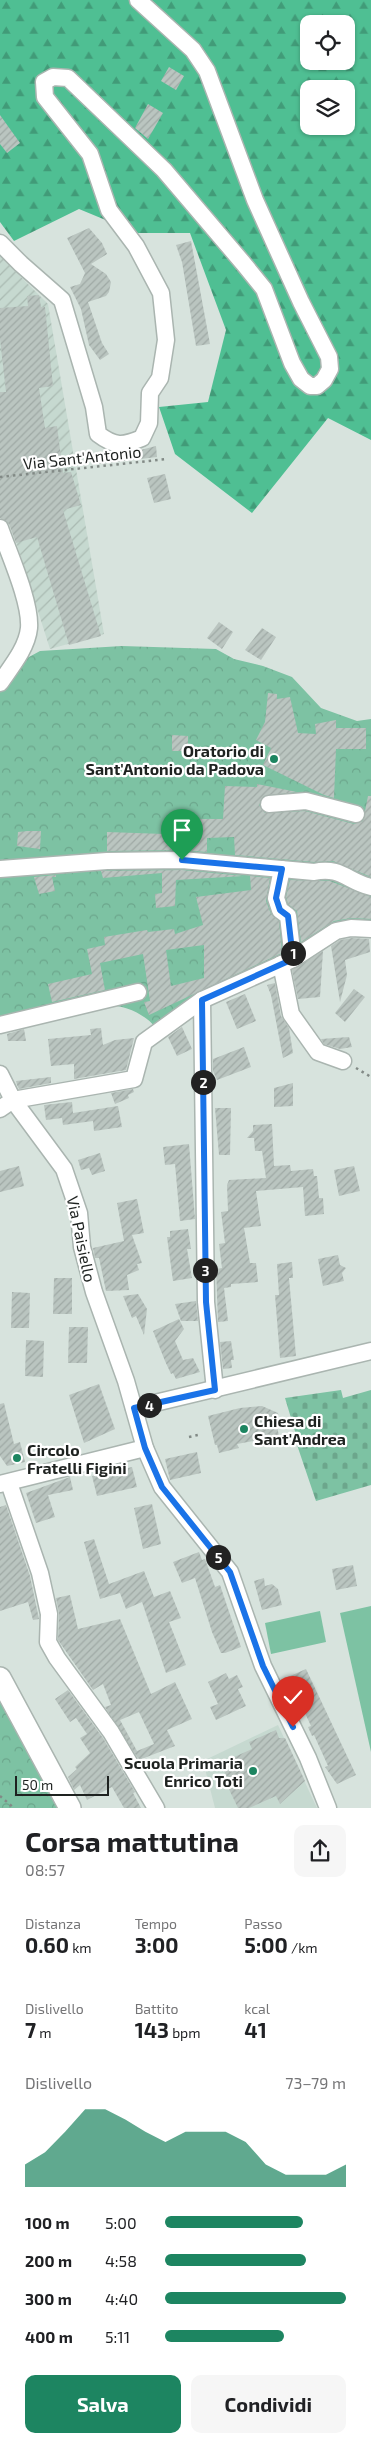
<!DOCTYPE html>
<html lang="it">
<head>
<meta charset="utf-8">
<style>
	body { margin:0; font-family:"Exo 2",sans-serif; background:#f6f6f6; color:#202124; height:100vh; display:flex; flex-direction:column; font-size:19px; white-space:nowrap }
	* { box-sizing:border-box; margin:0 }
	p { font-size:16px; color:#757577 }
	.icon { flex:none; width:28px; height:28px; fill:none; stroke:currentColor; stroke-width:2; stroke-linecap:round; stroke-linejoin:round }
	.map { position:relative; height:1808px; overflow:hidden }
	.details { display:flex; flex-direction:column; background:#fff; flex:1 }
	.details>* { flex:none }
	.buttons { position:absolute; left:300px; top:15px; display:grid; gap:10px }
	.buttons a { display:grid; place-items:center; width:55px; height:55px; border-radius:10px; background:#fff; box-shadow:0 1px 4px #0004; font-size:25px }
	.scale { position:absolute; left:15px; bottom:12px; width:94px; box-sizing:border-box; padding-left:5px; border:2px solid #1e2220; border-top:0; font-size:14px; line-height:18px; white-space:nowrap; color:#1e2220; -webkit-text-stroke:4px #fff; paint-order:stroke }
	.pin { position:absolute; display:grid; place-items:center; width:42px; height:42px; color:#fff; margin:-51px -21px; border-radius:50% 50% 50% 0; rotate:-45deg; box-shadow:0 0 5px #0007 }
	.pin .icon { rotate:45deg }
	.km { position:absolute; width:25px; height:25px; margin:-12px; border-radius:50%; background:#222; color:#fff; font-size:14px; line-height:25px; text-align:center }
	.round { display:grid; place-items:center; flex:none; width:52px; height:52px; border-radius:10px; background:#f6f6f6 }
	.head { display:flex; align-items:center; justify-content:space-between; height:85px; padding:0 25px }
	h1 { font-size:28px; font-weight:700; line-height:38px }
	.stats { display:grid; grid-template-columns:repeat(3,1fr); gap:8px; height:85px; padding:5px 25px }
	.stats div { display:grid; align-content:center }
	.stats b { font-size:21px; font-weight:700 }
	.stats small { font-size:14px; font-weight:400 }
	.stats p { font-size:14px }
	.chart { height:140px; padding:10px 25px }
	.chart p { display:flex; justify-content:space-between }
	.chart svg { width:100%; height:90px; margin-top:5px; fill:#1d8561; opacity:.7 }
	.cta { display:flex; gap:10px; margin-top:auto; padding:10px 25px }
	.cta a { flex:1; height:58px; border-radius:10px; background:#1d8561; color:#fff; font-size:20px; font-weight:700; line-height:58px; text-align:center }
	.cta a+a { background:#f6f6f6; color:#202124 }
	ul { padding:0 25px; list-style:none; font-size:16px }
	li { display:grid; grid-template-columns:80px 60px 1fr; align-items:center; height:38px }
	li i { height:12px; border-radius:6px; background:#1d8561 }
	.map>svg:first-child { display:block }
	.built { fill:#c6d9d0 }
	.industrial { fill:url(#industrial-furrows) }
	.grass { fill:#7dc2a3 }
	.forest { fill:url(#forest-firs); fill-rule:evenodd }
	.cemetery { fill:url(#cemetery-stones) }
	.park { fill:url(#park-crowns) }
	.building { fill:url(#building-hatch); fill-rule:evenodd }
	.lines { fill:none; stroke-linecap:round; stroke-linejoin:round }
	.minor-casing { stroke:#aab5b0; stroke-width:19 }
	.major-casing { stroke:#aab5b0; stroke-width:24 }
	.path { stroke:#828a86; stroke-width:2.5; stroke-dasharray:2.5 4; stroke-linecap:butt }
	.minor { stroke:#fff; stroke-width:16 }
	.major { stroke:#fff; stroke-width:21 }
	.route-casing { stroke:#fff; stroke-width:10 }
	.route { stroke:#1a73e8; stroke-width:6 }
	.poi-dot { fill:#1d8561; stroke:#fff; stroke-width:2 }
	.labels { text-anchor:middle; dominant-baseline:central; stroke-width:4.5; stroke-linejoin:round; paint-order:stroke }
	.street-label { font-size:16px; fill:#1e2220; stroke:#fff }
	.poi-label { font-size:16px; font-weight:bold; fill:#1e2220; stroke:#fff; text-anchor:end }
</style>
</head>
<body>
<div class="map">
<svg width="371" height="1808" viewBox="0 0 371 1808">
	<defs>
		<pattern id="industrial-furrows" width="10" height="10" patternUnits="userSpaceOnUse" patternTransform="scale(1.25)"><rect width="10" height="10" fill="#c6d9d0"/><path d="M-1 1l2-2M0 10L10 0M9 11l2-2" fill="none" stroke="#aabab2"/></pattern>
		<pattern id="forest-firs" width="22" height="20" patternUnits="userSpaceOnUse" patternTransform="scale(1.25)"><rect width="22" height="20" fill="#4fbf93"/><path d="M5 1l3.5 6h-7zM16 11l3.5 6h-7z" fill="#419b78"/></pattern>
		<pattern id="cemetery-stones" width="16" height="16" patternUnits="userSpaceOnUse" patternTransform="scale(1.25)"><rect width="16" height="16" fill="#7dc2a3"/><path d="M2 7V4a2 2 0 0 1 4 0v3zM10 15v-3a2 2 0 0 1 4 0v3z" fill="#6ca68c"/></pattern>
		<pattern id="park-crowns" width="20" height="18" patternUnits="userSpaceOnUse" patternTransform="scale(1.25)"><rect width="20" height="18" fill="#7dc2a3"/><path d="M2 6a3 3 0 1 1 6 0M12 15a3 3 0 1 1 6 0" fill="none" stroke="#6ca68c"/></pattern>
		<pattern id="building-hatch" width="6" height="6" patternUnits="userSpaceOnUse" patternTransform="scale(1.25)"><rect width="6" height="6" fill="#bac5c0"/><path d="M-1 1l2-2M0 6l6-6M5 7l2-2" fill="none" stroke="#9fa9a5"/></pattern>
	</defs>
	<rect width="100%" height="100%" fill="#d7e3dd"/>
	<path class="built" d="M278,1725L317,1808H215L203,1761Z"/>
	<path class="industrial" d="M0,256L48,304L104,634L50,649L0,491Z"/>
	<g class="grass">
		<path d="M371,1606V1752L340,1613Z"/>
		<path d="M320,1611L326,1642L271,1654L265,1623Z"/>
	</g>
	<path class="forest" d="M0,0H371V440L328,418L252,513L175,454L159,407L208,402L226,330L190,233H137L79,209L14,241L0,222ZM309,24H346V61H309ZM309,89H346V126H309Z"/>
	<path class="cemetery" d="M341,1390L343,1398L371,1390V1485L316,1501L295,1439L297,1438L285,1398Z"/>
	<g class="park">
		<path d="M122,646L216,649L234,659L263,666L292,677L321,708L357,721L371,719V924H367L155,1027C144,1013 122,1004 104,1005C70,1006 34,1014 0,1019V688L18,663L40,651Z"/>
		<path d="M0,1700L59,1808H0Z"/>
	</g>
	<g class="building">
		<path d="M169,67L184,76L176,90L161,81Z"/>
		<path d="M148,104L163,113L148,139L135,128Z"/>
		<path d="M0,115L20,143L7,153L0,144Z"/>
		<path d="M89,228L102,243L107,254L91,264L106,274L111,282L109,292L106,296L88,302L102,343L109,354L100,360L89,345L81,309L70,287L80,284L85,273L67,238Z"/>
		<path d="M191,241L210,344L196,346L182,262L176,245Z"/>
		<path d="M39,295L41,307H45L53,386L39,388L45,428L57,426L63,473L71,472L81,505L63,510L101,636L69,645L37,537L16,543L9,524L0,518V392H6L0,339V308L28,306L27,296Z"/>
		<path d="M156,446L157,457L99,464L98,452L125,454Z"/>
		<path d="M165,474L171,499L154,503L147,478Z"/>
		<path d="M219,622L233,632L222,649L207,638Z"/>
		<path d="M262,628L276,637L261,660L245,650Z"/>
		<path d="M268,693L277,694V699L290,697L298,733L316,734L315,724L336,720V728H366V749H336L334,798L341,800L324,795L263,765L271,748L256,740L265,722Z"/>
		<path d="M172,735L188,736V751H172Z"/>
		<path d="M257,784L297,792L264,796L259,805L265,813L305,811L354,824L363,821L368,796H371V877L333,861L314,862L235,855L234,837L207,838V852L182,850L107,851V832L193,835V819H223L225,786L257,787Z"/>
		<path d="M27,831H41L40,849L17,846L18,832Z"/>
		<path d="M182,870L244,876L176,880L175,906L156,908L155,894L162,893V873L103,878L101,871Z"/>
		<path d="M56,875V877H52L55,891L39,894L34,877Z"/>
		<path d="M250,876L270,878L266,901L271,914L279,921L282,953L149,1015L144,1002L150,1001L143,954L100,963L105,990L52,1002L48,984L92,974L87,949L105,945L104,937L147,930L148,932L174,929L175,934L203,925L196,897L251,890ZM204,945V978L171,986L166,950Z"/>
		<path d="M290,880L330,881L371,897V919L351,918L334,921L301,942L297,911L288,904L286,897Z"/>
		<path d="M352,938L369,939L370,952L345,960L347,975L340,1002L331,946L340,940Z"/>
		<path d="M323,951L320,997L298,999L292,970Z"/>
		<path d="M275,983L281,1016L289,1028L293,1053L283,1058L271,995L267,985Z"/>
		<path d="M354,989L365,997L345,1022L335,1013Z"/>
		<path d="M245,994L256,1021L237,1029L226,1002Z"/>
		<path d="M182,1027L192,1049L177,1056L168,1037Z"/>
		<path d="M101,1028L103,1045L115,1040L134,1038L126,1070L74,1079V1064L51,1066L48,1039L91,1035L90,1029Z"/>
		<path d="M24,1029L26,1041H8L7,1034Z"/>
		<path d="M349,1037L352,1047L340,1049L324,1044L321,1039Z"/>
		<path d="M244,1047L251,1067L217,1080L213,1071V1059Z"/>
		<path d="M51,1077V1083L19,1089L17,1085L16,1081Z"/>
		<path d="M293,1083V1106L274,1107V1088Z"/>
		<path d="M133,1089L134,1092L128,1095L129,1098L115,1104L111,1093Z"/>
		<path d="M72,1102L73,1113L118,1106L122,1127L94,1131L93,1121L63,1125L62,1118L46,1120L44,1105Z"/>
		<path d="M215,1108H231L230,1155H219Z"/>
		<path d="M272,1124L274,1166L290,1165L291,1171L313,1169L314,1176H317L319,1198H323L324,1214L305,1216L303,1187L256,1191L261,1226L244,1228L250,1263H256L258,1282L231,1284V1287L224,1288L228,1321L218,1322L216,1269L222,1268L219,1244L225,1243L221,1212L228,1211L227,1185L229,1180L266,1178L262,1151H255L254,1138H247L253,1131V1125Z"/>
		<path d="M189,1144L195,1219L180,1221L175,1164L165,1165L163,1147Z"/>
		<path d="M100,1153L105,1171L92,1175L89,1168L81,1170L78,1160Z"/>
		<path d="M19,1166L24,1186L0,1192V1171Z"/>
		<path d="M354,1166L360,1191L339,1196L334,1170Z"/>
		<path d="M137,1199L144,1233L132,1235L142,1263L137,1264L139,1270L127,1275L129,1290L106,1291L99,1258H95L93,1248L124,1241L117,1203Z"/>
		<path d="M188,1229L191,1249H187L192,1278L173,1281L167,1237H170V1231Z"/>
		<path d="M338,1255L340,1265L346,1268L342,1273L344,1281L323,1286L318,1259Z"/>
		<path d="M292,1262L293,1278H289L296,1356L280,1358L275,1295H279L277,1264Z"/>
		<path d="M54,1278H72V1314H53Z"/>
		<path d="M12,1292L30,1293L29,1328H11Z"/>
		<path d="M138,1294L147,1309L144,1335L136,1316L132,1318L123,1296Z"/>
		<path d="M196,1301L198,1321H181L175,1304Z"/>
		<path d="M179,1319L184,1329L175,1341L183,1360L193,1358L200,1372L176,1379L173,1373L171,1374L165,1361L153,1331Z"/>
		<path d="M69,1327H88L87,1363H68Z"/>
		<path d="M26,1340L44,1341L43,1377L25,1376Z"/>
		<path d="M231,1341L234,1360H231L232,1368L223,1369L220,1342Z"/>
		<path d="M99,1384L115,1429L84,1443L69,1395Z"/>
		<path d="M4,1403L14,1444L20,1442L25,1462L7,1466L0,1456V1404Z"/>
		<path d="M262,1406L278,1413L279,1421L277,1426L279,1436L237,1444L239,1448L219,1453L217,1445H215L208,1416L240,1408Z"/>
		<path d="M197,1452L201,1473L170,1480L165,1459Z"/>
		<path d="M132,1467L137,1487L97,1496L92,1476Z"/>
		<path d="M70,1477L73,1490L48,1495L55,1517L36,1523L26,1493Z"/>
		<path d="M152,1504L161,1544L143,1549L134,1508Z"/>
		<path d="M6,1505L30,1576L39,1619L33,1620L28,1602L0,1611V1507Z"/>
		<path d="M94,1539L109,1584L144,1571L154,1597L170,1591L181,1618L169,1622L186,1665L166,1673L142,1602L126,1609L120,1593L100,1599L84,1542Z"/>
		<path d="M199,1552L202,1560L205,1559L215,1587L220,1585L241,1647L225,1653H221L212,1632L195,1578L182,1583L173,1562Z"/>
		<path d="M353,1565L357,1586L336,1590L332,1569Z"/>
		<path d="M264,1578L265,1586L272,1584L278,1589L282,1605L262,1610L254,1581Z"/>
		<path d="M70,1595L78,1629L120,1619L151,1694L175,1682L192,1719L167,1730L175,1746L139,1760L105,1707L111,1705L103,1684L93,1690L58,1640L59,1614L56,1598ZM139,1712L154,1744L137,1751L120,1720Z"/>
		<path d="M306,1669L356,1775L337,1784L325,1767L328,1766L314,1735L312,1736L308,1727L311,1726L288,1677Z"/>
		<path d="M226,1673L229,1679L237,1675L243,1687L238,1689L246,1706L216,1720L210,1707L218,1704L208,1682Z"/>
		<path d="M68,1690L103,1738L135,1792L133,1793L141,1808H124L112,1787L87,1800L80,1785L74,1790L68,1777L77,1769L75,1767L90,1753L80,1738L87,1734L76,1718L70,1722L55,1699Z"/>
		<path d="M276,1730L279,1738H285L305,1781L280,1804L276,1796L249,1808H238L226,1783L229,1782L221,1763L252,1749L249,1742Z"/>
	</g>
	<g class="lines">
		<g class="minor-casing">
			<g id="minor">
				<path d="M0,243L21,264L62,300L94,407L98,434C115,447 123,446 142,438L149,423L150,393L160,378L166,340L161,293L136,246L109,210L90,154L45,97L44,82L53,77L68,78L164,170L243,263L264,289L292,363L301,379L310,386H317L324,380L330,369L329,357L301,302L255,200L207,71L193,50L138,0"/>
				<path d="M0,528C9,554 31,602 29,628C27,648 11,667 0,683"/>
				<path d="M269,804L306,801L356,814"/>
				<path d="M0,869L107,861L182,860L314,872C341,866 348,882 371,887"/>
				<path d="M282,869L276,898L280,910L288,916L293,959"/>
				<path d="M281,964L291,1014L318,1052L343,1061"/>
				<path d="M202,1000L206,1302L215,1390"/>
				<path d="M0,1025L138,992"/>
				<path d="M0,1074L13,1100L64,1169L79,1213L82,1247L94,1292L126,1381L145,1448L162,1487L230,1572L263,1666L308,1758L328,1808"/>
				<path d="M0,1109L13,1100L134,1079L144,1042L202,1000L293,959L336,931L351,928L371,929"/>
				<path d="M134,1408L371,1351"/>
				<path d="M9,1483L40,1573L49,1614L48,1642L57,1658L111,1732L156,1808"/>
				<path d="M0,1484L145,1448"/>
			</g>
		</g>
		<g class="major-casing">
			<path id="major" d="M0,1678L70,1808"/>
		</g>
		<g class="path">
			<path d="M0,477L167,459"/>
			<path d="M356,1068L371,1077"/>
			<path d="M189,1437L198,1435"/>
			<path d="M0,1796L14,1808"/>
		</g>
		<use href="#minor" class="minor"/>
		<use href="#major" class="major"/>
	</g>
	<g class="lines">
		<g class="route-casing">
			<path id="route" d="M182,860L282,869L276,898L280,910L288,916L293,959L202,1000L206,1302L215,1390L134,1408L145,1448L162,1487L230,1572L263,1666L293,1727"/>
		</g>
		<use href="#route" class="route"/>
	</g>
	<g class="poi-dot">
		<circle cx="274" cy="759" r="5"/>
		<circle cx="244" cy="1429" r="5"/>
		<circle cx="17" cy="1458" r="5"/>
		<circle cx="253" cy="1771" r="5"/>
	</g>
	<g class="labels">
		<g class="street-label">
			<text transform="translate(82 457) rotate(-6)">Via Sant'Antonio</text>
			<text transform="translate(82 1239) rotate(78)">Via Paisiello</text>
		</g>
		<g class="poi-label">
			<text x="264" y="750">Oratorio di<tspan x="264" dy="18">Sant'Antonio da Padova</tspan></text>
			<text x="254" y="1420" text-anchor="start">Chiesa di<tspan x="254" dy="18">Sant'Andrea</tspan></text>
			<text x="27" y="1449" text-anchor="start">Circolo<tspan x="27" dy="18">Fratelli Figini</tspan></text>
			<text x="243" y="1762">Scuola Primaria<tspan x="243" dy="18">Enrico Toti</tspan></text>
		</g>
	</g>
</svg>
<div class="buttons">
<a><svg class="icon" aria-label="locate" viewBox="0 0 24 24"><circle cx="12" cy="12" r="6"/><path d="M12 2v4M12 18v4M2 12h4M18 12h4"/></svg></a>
<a><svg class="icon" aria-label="layers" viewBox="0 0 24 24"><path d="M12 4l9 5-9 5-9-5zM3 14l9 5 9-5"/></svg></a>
</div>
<div class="scale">50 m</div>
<div class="pin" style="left:182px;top:860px;background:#1e9e55"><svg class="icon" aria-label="arrive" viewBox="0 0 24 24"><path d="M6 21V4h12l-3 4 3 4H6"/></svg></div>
<div class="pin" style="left:293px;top:1727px;background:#d93025"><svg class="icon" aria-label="check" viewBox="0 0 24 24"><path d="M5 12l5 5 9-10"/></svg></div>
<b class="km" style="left:293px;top:953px">1</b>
<b class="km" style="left:203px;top:1082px">2</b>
<b class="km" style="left:205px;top:1270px">3</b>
<b class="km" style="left:149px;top:1405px">4</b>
<b class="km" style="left:218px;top:1557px">5</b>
</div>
<section class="details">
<div class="head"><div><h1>Corsa mattutina</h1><p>08:57</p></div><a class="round"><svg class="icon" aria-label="share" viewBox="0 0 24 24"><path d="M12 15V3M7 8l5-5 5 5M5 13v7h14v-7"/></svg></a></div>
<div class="stats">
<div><p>Distanza</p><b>0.60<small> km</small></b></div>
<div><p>Tempo</p><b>3:00</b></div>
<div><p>Passo</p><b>5:00<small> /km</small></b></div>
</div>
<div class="stats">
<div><p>Dislivello</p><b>7<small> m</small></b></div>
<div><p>Battito</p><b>143<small> bpm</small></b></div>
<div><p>kcal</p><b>41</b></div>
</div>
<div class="chart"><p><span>Dislivello</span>73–79 m</p>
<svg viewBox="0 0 160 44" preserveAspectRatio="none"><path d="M0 44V33L10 27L20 17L30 6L40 6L50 11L60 17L70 22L80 17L90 17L100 17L110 22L120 33L130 38L140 38L150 38L160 33V44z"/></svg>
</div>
<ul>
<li><b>100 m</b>5:00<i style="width:76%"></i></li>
<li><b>200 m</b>4:58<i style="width:78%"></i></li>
<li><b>300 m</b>4:40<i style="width:100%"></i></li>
<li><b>400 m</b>5:11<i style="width:66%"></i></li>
</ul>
<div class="cta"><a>Salva</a><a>Condividi</a></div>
</section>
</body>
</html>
